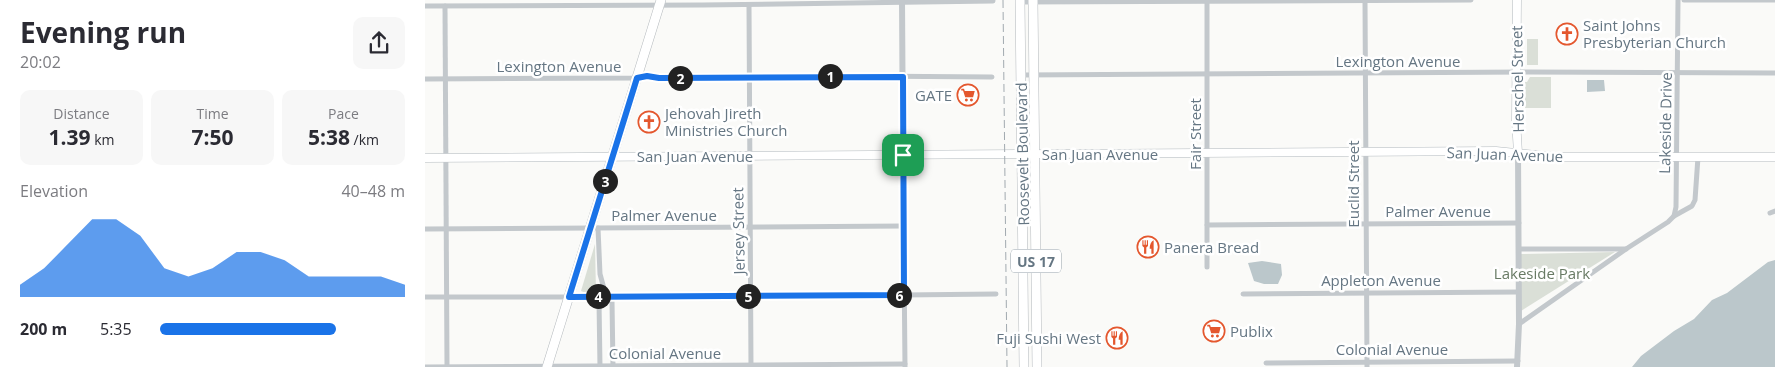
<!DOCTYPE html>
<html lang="en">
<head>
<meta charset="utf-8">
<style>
	body { margin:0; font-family:"Open Sans",sans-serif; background:#f7f7f7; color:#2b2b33; height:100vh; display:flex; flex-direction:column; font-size:19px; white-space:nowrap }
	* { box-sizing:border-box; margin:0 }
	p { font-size:16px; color:#7c7c81 }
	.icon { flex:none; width:28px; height:28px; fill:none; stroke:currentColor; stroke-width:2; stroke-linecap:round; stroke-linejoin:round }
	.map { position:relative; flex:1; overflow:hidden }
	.drawer { display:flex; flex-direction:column; background:#fff; width:425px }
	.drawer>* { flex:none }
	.pin { position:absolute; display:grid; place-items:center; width:42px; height:42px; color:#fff; margin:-21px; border-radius:10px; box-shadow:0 2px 8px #0006 }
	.km { position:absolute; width:25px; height:25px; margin:-12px; border-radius:50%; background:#222; color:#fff; font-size:14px; line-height:25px; text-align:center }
	.round { display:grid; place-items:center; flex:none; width:52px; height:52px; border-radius:10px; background:#f7f7f7 }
	.headline { display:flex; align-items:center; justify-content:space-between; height:85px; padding:0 20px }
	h1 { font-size:28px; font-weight:700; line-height:38px }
	.stats { display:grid; grid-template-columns:repeat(3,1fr); gap:8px; height:85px; padding:5px 20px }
	.stats div { display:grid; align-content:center; border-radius:10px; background:#f7f7f7; text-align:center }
	.stats b { font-size:21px; font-weight:700 }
	.stats small { font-size:14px; font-weight:400 }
	.stats p { font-size:14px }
	.chart { height:140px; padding:10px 20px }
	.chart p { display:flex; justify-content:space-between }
	.chart svg { width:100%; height:90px; margin-top:5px; fill:#1a73e8; opacity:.7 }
	ul { padding:0 20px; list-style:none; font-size:16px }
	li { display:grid; grid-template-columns:80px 60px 1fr; align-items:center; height:38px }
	li i { height:12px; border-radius:6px; background:#1a73e8 }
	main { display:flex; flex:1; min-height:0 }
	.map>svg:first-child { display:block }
	.green { fill:#dadfd7 }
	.water { fill:#bbc7cb }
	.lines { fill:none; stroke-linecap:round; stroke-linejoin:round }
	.secondary-casing { stroke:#b3babf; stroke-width:9 }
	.primary-casing { stroke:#b5babe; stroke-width:10 }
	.trunk-casing { stroke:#b4b9bd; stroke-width:10 }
	.minor { stroke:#c3c8cc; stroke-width:5 }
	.tertiary { stroke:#c3c8cc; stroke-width:6 }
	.secondary { stroke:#fff; stroke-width:8 }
	.primary { stroke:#fff; stroke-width:9 }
	.trunk { stroke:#fff; stroke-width:9 }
	.rail { stroke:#a2aab0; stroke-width:1; stroke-dasharray:8 4; stroke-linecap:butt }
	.route-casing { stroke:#fff; stroke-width:10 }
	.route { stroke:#1a73e8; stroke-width:6 }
	.labels { text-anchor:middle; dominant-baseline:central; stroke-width:5; stroke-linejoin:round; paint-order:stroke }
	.shield { fill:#fff; stroke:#939fa8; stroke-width:1 }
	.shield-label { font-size:14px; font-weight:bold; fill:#657683 }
	.poi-label { font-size:15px; fill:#657683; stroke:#fff; text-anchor:start }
	.street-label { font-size:15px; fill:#657683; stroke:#fff }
	.park-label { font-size:15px; fill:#687a64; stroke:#fff }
</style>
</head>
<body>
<main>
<section class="drawer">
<div class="headline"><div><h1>Evening run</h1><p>20:02</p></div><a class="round"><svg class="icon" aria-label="share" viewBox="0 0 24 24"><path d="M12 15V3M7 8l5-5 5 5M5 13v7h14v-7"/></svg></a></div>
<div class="stats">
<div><p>Distance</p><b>1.39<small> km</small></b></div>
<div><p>Time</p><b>7:50</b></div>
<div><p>Pace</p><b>5:38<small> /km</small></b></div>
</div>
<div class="chart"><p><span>Elevation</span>40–48 m</p>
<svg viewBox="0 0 160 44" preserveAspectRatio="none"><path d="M0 44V38L10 30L20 18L30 6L40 6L50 14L60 30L70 34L80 30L90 22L100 22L110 26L120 34L130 34L140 34L150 34L160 38V44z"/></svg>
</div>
<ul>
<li><b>200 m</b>5:35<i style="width:72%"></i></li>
</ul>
</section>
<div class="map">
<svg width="1350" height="367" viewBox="0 0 1350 367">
	<rect width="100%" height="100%" fill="#fafaf8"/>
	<g class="green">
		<rect x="1102" y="39" width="11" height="26"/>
		<path d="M1105,77H1126V108H1100V82H1102Z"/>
		<path d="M170,244L171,293L163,294L156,291Z"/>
		<path d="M1190,252L1096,311V254Z"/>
	</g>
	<g class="water">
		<path d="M1162,80H1179L1180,91L1162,92Z"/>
		<path d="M1350,260V367H1207L1216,356L1249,331L1269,319L1287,300L1302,293L1343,262Z"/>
		<path d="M837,261L856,264L857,275L853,284H839L829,281L823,263Z"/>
	</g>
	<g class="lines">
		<g class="secondary-casing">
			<g id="secondary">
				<path d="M1092,0L1091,120L1093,153"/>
				<path d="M0,158L1071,151L1131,157H1350"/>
			</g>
		</g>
		<g class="primary-casing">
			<path id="primary" d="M122,367L236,0"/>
		</g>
		<g class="trunk-casing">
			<g id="trunk">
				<path d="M595,0L599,367"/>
				<path d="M608,0L612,367"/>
			</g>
		</g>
		<g class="minor">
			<path d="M782,0V267"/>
			<path d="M940,0L942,367"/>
			<path d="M1259,0H1350"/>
			<path d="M595,2L1046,0"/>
			<path d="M324,5L326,367"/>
			<path d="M0,6L277,5L568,1"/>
			<path d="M20,6L22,367"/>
			<path d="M596,75L1101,72L1350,73"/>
			<path d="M0,79L212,78L222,76L235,78L435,76L567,77"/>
			<path d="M478,155L480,367"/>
			<path d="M1345,213L1350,211"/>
			<path d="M1249,216L1267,206L1270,200L1273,157"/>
			<path d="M782,225L1094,223"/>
			<path d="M173,228L175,274L181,296L187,301L188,367"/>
			<path d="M0,229L479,226"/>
			<path d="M1094,249H1201"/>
			<path d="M818,294L1093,292"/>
			<path d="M0,297H277L571,294"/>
			<path d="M1094,324L1201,249L1243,222L1249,216L1251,207L1253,0"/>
			<path d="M841,363L1093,361"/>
			<path d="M0,367L480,364"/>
			<path d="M175,367L174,301L180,297"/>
		</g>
		<g class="tertiary">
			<path d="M477,0L478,155"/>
			<path d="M1092,367L1094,324L1093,153"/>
		</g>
		<use href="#secondary" class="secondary"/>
		<use href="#primary" class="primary"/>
		<use href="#trunk" class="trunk"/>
		<path class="rail" d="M578,0L582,367"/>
	</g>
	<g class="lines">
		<g class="route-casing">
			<path id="route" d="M222,76L234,78L478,77L479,295L144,297L212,78Z"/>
		</g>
		<use href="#route" class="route"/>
	</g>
	<defs>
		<g id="church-ring" transform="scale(1.125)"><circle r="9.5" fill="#fff" stroke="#e4572e" stroke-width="1.5"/><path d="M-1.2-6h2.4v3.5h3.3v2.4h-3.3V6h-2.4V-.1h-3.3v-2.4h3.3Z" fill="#e4572e"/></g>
		<g id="supermarket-ring" transform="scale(1.125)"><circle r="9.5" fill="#fff" stroke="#e4572e" stroke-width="1.5"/><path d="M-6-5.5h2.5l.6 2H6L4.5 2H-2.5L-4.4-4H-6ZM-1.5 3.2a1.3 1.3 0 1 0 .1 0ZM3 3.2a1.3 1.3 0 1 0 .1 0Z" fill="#e4572e"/></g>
		<g id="restaurant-ring" transform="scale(1.125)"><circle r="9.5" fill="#fff" stroke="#e4572e" stroke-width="1.5"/><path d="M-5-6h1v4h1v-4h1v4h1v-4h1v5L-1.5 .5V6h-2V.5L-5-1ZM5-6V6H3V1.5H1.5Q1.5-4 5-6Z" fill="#e4572e"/></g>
	</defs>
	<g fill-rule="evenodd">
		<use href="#church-ring" x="1142" y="34"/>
		<use href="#supermarket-ring" x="543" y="95"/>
		<use href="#church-ring" x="224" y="122"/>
		<use href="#restaurant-ring" x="723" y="247"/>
		<use href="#supermarket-ring" x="789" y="331"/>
		<use href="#restaurant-ring" x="692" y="338"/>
	</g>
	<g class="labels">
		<rect class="shield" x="586" y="249.5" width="50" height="23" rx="4"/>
		<g class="shield-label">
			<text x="611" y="261">US 17</text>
		</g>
		<g class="poi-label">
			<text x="1158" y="25">Saint Johns<tspan x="1158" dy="17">Presbyterian Church</tspan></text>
			<text x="527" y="95" text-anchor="end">GATE</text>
			<text x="240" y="113">Jehovah Jireth<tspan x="240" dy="17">Ministries Church</tspan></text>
			<text x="739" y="247">Panera Bread</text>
			<text x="805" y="331">Publix</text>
			<text x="676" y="338" text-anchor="end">Fuji Sushi West</text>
		</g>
		<g class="street-label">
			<text x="973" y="61">Lexington Avenue</text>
			<text x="134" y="66">Lexington Avenue</text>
			<text transform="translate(1092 79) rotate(-91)">Herschel Street</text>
			<text transform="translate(1240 123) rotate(-89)">Lakeside Drive</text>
			<text transform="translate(770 134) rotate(-90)">Fair Street</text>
			<text transform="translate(597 154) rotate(-91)">Roosevelt Boulevard</text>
			<text x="675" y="154">San Juan Avenue</text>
			<text transform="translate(1080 154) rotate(2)">San Juan Avenue</text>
			<text x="270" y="156">San Juan Avenue</text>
			<text transform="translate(928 184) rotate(-90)">Euclid Street</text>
			<text x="1013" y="211">Palmer Avenue</text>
			<text x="239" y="215">Palmer Avenue</text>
			<text transform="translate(313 231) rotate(-91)">Jersey Street</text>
			<text x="956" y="280">Appleton Avenue</text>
			<text x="967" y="349">Colonial Avenue</text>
			<text x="240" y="353">Colonial Avenue</text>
		</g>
		<g class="park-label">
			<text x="1117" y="273">Lakeside Park</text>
		</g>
	</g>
</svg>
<div class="pin" style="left:478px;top:155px;background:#1e9e55"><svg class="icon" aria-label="arrive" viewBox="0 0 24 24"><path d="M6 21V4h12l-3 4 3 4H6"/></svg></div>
<b class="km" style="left:405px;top:76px">1</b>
<b class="km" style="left:255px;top:78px">2</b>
<b class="km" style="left:180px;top:181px">3</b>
<b class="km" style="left:173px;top:296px">4</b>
<b class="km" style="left:323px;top:296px">5</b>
<b class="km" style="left:474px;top:295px">6</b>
</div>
</main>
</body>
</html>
